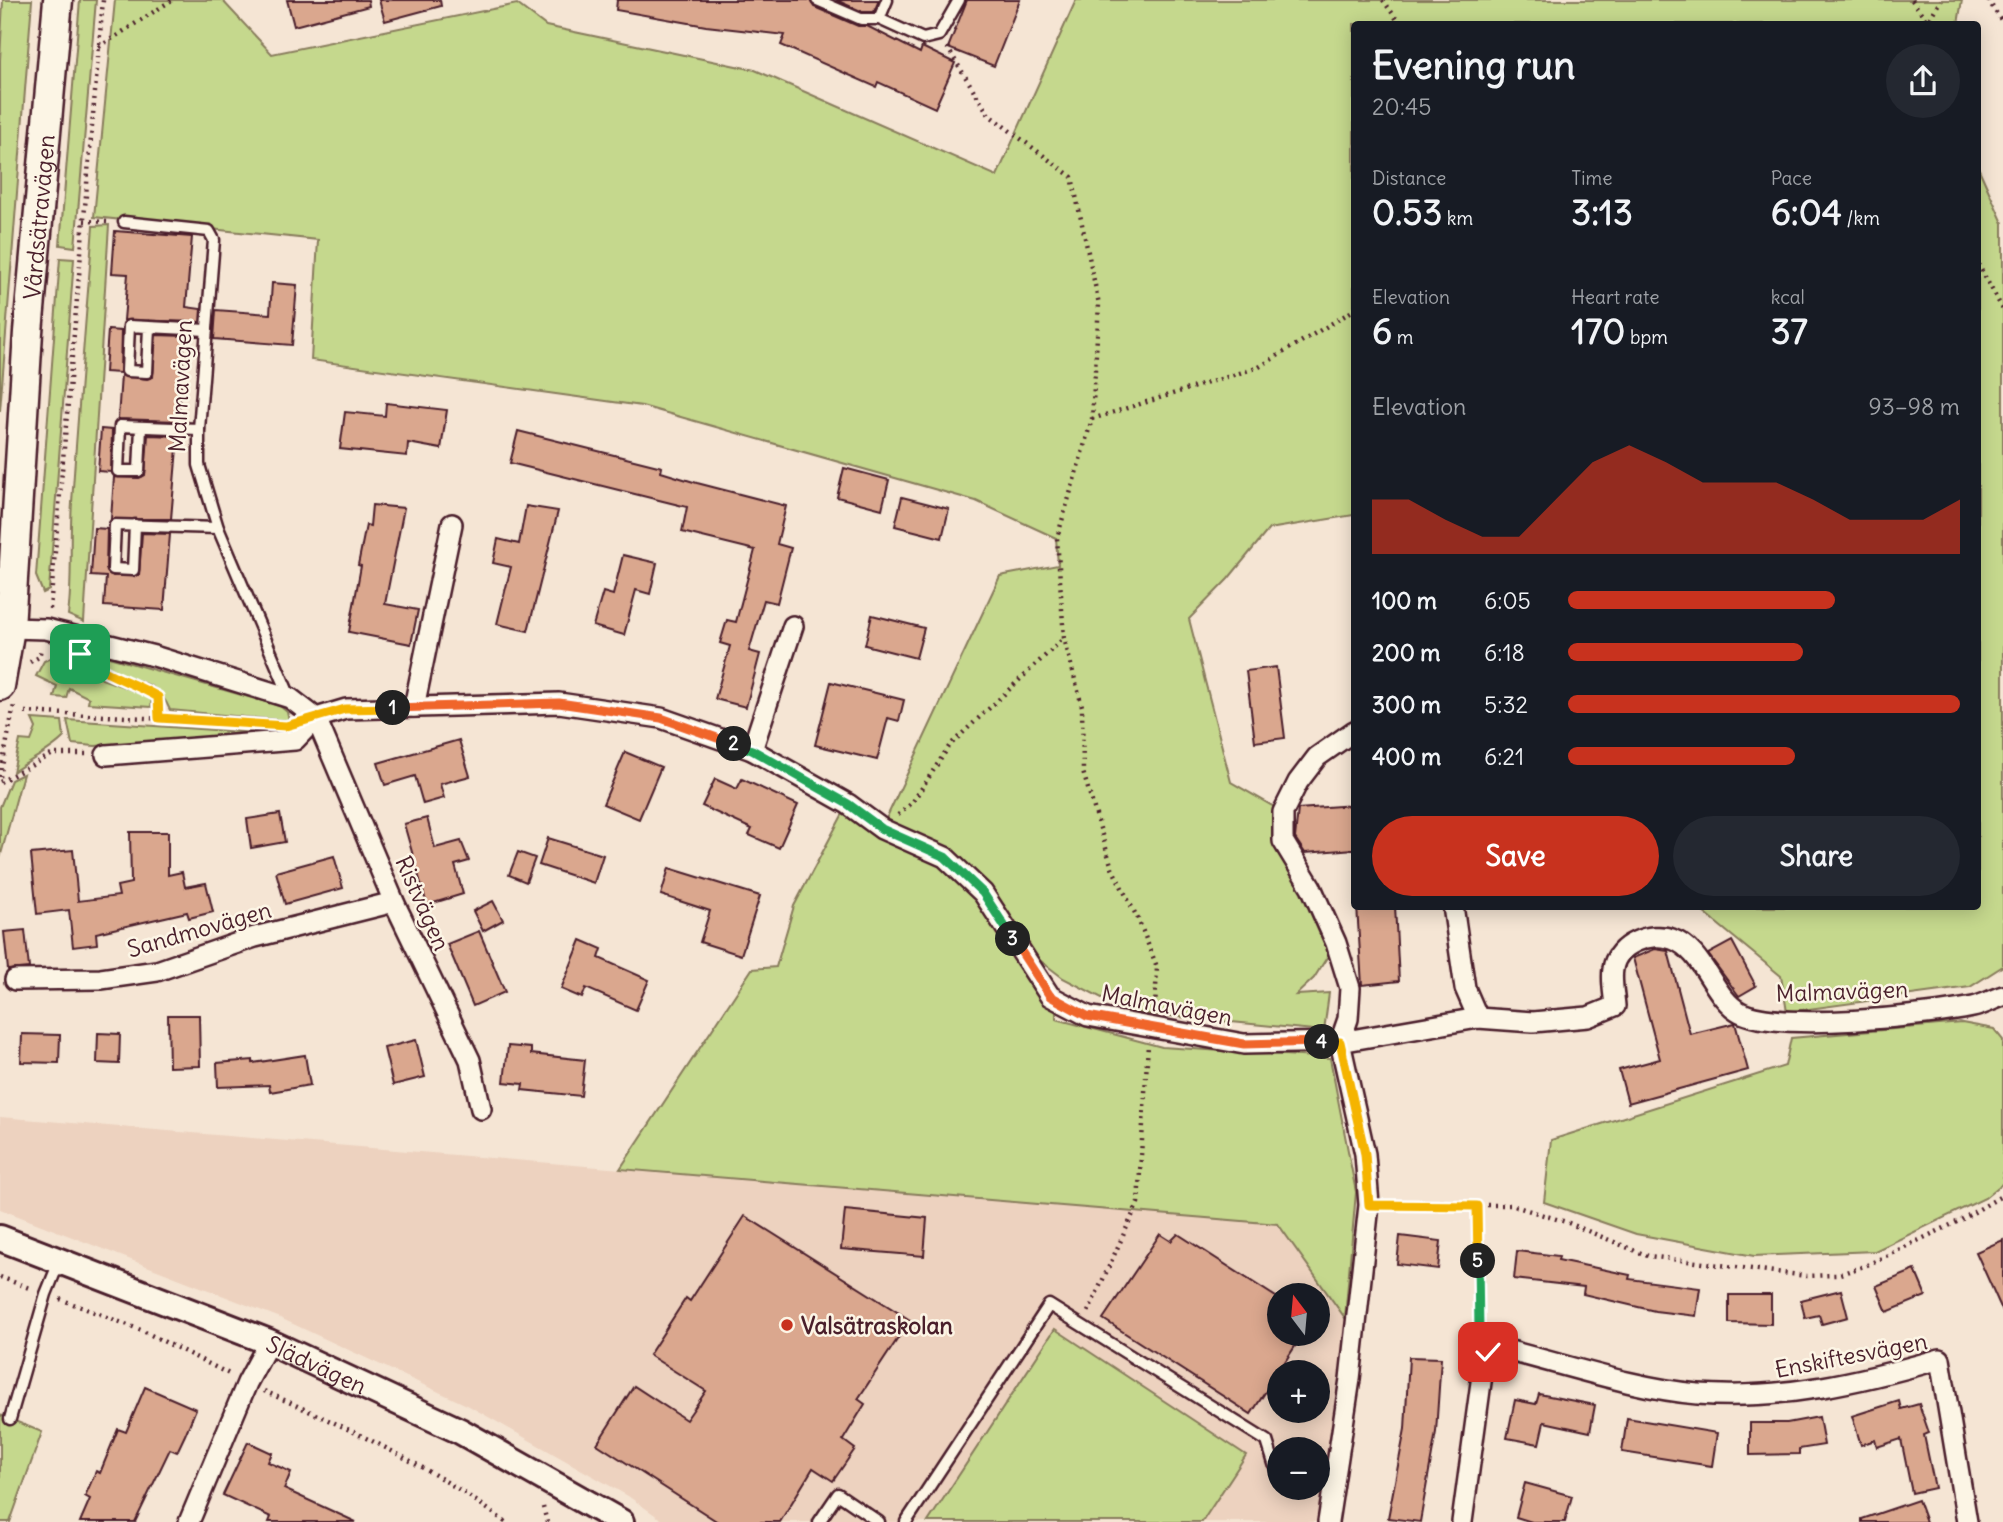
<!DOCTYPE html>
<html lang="en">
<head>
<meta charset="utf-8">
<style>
	body { margin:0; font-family:Delius,sans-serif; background:#242831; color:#f1f3f6; height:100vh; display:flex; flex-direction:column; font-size:26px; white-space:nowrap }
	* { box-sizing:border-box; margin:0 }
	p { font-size:23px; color:#9ea1a6 }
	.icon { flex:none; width:38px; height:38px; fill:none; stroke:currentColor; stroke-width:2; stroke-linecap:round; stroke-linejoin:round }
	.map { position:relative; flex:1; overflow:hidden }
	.sheet { position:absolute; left:1351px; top:21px; width:630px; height:889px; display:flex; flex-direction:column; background:#171b24; border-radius:7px; box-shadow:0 4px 18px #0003 }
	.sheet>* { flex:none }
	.needle { width:46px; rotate:344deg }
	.tools { position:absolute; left:1267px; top:1283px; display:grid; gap:14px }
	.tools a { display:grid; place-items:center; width:63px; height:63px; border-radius:50%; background:#171b24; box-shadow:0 4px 18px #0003; font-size:35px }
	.pin { position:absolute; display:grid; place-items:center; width:60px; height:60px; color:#fff; margin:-30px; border-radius:14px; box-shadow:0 4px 10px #0006 }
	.km { position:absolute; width:35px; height:35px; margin:-18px; border-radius:50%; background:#222; color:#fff; font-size:19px; line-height:35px; text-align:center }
	.round { display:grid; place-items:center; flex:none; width:74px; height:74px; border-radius:37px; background:#242831 }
	.summary { display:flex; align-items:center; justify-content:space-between; height:119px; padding:0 21px }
	h1 { font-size:38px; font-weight:700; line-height:52px }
	.stats { display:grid; grid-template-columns:repeat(3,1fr); gap:10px; height:119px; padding:7px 21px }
	.stats div { display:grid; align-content:center }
	.stats b { font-size:35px; font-weight:700 }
	.stats small { font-size:19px; font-weight:400 }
	.stats p { font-size:19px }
	.chart { height:196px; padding:14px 21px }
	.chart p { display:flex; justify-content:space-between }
	.chart svg { width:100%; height:126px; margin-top:7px; fill:#c8321e; opacity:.7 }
	.primary-button { display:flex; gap:14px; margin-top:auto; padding:14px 21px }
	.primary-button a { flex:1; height:80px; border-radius:42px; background:#c8321e; color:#fff; font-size:28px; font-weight:700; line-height:80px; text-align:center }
	.primary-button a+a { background:#242831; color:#f1f3f6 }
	ul { padding:0 21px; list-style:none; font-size:23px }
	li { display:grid; grid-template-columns:112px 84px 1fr; align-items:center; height:52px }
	li i { height:18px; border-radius:9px; background:#c8321e }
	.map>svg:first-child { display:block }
	.built { fill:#edd2bf; fill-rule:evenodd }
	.green { fill:#c5d88d; stroke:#887c5c; stroke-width:2 }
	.building { fill:#daa78e; stroke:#4a1f2b; stroke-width:2 }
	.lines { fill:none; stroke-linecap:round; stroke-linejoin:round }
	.service-casing { stroke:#4a1f2b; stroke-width:15 }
	.minor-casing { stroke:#4a1f2b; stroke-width:24 }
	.tertiary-casing { stroke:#4a1f2b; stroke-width:30 }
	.secondary-casing { stroke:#4a1f2b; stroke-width:33 }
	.path { stroke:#4a1f2b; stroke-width:4.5; stroke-dasharray:2 5; stroke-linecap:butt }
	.service { stroke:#fcf5e5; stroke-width:10 }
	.minor { stroke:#fcf5e5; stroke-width:19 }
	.tertiary { stroke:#fcf5e5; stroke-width:24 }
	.secondary { stroke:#fcf5e5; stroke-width:28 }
	.split-1-casing { stroke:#fff; stroke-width:14 }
	.split-2-casing { stroke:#fff; stroke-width:14 }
	.split-3-casing { stroke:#fff; stroke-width:14 }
	.split-4-casing { stroke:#fff; stroke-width:14 }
	.split-5-casing { stroke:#fff; stroke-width:14 }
	.split-6-casing { stroke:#fff; stroke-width:14 }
	.split-1 { stroke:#f5b400; stroke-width:9 }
	.split-2 { stroke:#f0652b; stroke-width:9 }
	.split-3 { stroke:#22a559; stroke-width:9 }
	.split-4 { stroke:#f0652b; stroke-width:9 }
	.split-5 { stroke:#f5b400; stroke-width:9 }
	.split-6 { stroke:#22a559; stroke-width:9 }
	.poi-dot { fill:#c8321e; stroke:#fcf5e5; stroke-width:2.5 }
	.labels { text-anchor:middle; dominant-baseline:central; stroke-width:5; stroke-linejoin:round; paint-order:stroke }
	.street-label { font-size:23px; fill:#4a1f2b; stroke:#fcf5e5 }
	.poi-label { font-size:23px; font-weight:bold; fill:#4a1f2b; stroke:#fcf5e5; text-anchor:start }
</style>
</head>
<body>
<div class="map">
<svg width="2003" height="1522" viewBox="0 0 2003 1522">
	<rect width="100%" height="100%" fill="#f5e5d4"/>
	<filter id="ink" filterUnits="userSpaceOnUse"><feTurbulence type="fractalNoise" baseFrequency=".0143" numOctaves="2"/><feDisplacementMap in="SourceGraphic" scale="14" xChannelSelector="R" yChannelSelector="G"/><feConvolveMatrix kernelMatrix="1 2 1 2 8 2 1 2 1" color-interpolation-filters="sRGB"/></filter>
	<g filter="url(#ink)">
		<path class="built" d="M0,1117L1278,1224L1355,1333L1328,1522H665L628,1496L469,1406L278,1317L0,1209ZM1279,1295H1318V1334H1279ZM1279,1372H1318V1410H1279ZM1279,1449H1318V1488H1279Z"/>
		<g class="green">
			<path d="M3,0H32L0,411V60Z"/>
			<path d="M80,0H96L75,247L60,245Z"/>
			<path d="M115,0H222L272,54L517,4L546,26L755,70L997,176L1076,0H1962L1958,24H1354V515L1269,529L1228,579L1189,619L1231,782L1283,812L1284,841L1336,943L1314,978L1296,995L1329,993L1324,1031L1129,1012L1063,978L1016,942L1056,999V1019L1162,1047L1330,1058L1356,1192L1345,1318L1278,1224L620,1169L752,969L776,967L794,906L848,804L886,819L1000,576L1058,565L1056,538L976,501L642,406L311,360L318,240L94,217Z"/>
			<path d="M1978,167L2003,223V966L1970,987L1787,1012L1781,976L1697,907L1978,906Z"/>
			<path d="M109,225L84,622L68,615C73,578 69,541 72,503C78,411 86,319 93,226Z"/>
			<path d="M60,258L74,259L49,590L43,593L36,576Z"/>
			<path d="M95,653L280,706L287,712L289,721L170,710C153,669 120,687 92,659Z"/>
			<path d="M55,656L68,657L102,679L152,697L151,707L88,703L89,698L69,688L66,698L54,697L57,686L36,676L44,661Z"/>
			<path d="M32,719L62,721L64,737C51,751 30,760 13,772L20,740L31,741L36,728Z"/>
			<path d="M67,720L272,734L95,746L72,744Z"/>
			<path d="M23,774L0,858V807L11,780Z"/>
			<path d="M1962,1023L1994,1029L2003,1040V1183L1985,1198L1875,1251L1754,1256L1636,1234L1544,1202L1551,1140L1785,1066L1791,1038Z"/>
			<path d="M1055,1329L1246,1455L1202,1522H928Z"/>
			<path d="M0,1415L42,1432L10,1522H0Z"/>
		</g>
		<g class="building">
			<path d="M287,0H368L369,6L294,26Z"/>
			<path d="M379,0H440L441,6L385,21Z"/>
			<path d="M617,0H810L814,7L858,26H867L920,53L922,47L955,63L935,108L878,82L876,87L781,45L785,35L706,26L616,10Z"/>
			<path d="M836,0H879L874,12H863Z"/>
			<path d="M967,0H1020L994,66L948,48Z"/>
			<path d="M115,231L192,237L186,307L201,309L200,322L124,320L128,274L112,273Z"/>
			<path d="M272,283L297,285L292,345L214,339L216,310L270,314Z"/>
			<path d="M108,330L121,331L120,373L105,372Z"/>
			<path d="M156,335L185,336L178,421L118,419L121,375L147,379L153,377Z"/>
			<path d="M386,403L447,410L441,449L408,443L407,456L340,449L345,412L385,416Z"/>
			<path d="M101,429L112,430L111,472L98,471Z"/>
			<path d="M518,431L662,467L661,472L697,483L786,506L777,544L791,548L777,603L764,600L749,651L760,654L746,707L715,699L730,646L720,643L727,620L736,622L755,550L682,532L687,507L510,463Z"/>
			<path d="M148,435L178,436L171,519H111L114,477L139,478L145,475Z"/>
			<path d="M844,468L889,480L882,509L837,497Z"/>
			<path d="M902,497L949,509L942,538L895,526Z"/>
			<path d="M372,505L404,508L385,604L418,610L411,644L349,632L361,566L358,565L366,525L370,526Z"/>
			<path d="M526,506L558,511L528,631L497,624L511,567L493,563L498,539L519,544Z"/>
			<path d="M94,528L107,529L106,569L113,576L139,575L142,533L170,534L164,610L104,606L106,577L91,576Z"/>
			<path d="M623,555L657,563L650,594L636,590L624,635L593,626L603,592L613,595Z"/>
			<path d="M872,615L924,628L916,658L865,645Z"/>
			<path d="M1276,667L1285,738L1255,742L1246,671Z"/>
			<path d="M831,682L904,700L899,721L888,718L877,760L815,745Z"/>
			<path d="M459,740L470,776L440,784L444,798L423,804L415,776L385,785L378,763Z"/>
			<path d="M625,752L661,767L639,819L603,804Z"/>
			<path d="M715,779L737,789L742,779L798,805L779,848L749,835L752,829L702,806Z"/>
			<path d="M1354,805V849L1305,853L1295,838L1298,809Z"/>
			<path d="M280,814L285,842L251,848L247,819Z"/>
			<path d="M427,818L435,848L461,841L469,861L455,865L463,894L427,905L404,824Z"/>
			<path d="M130,832H168V875L182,872L185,887L206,883L213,912L189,918L187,912L96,933L97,944L73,947L69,910L37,914L31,854L73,850L78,901L119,896L117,886L131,883Z"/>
			<path d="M548,838L603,855L594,883L539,865Z"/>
			<path d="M518,852L535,858L526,882L509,875Z"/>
			<path d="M334,856L343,888L285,904L276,872Z"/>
			<path d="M669,868L760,896L741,955L700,942L710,911L661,895Z"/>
			<path d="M493,901L503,920L483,931L473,911Z"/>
			<path d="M1357,906H1395L1399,981L1362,985Z"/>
			<path d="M25,930L29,968L8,970L4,932Z"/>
			<path d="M479,931L505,992L473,1006L447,944Z"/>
			<path d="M581,940L602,949L599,958L649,980L636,1010L586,988L582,998L561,989Z"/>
			<path d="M1732,941L1756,986L1739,996L1708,954Z"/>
			<path d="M1655,949L1668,951L1690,1034L1735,1023L1748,1070L1628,1103L1619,1070L1660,1059L1633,958Z"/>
			<path d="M168,1015H199L200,1066L169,1067Z"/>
			<path d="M98,1033L120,1034L119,1064L97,1063Z"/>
			<path d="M22,1034L60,1035L59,1063L21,1062Z"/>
			<path d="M416,1040L425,1077L393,1085L384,1048Z"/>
			<path d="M508,1046L531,1048V1054L585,1060L581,1096L522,1090L523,1084L504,1082Z"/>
			<path d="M305,1055L310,1085L270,1092L269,1085L218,1087L217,1063L253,1060V1063Z"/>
			<path d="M845,1210L927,1218L924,1256L841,1249Z"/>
			<path d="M745,1216L910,1320L858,1399L865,1404L843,1440L855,1449L833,1481L813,1468L780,1522H718L597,1444L634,1386L686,1420L706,1391L649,1355L686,1298L690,1301Z"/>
			<path d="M1160,1234L1171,1241L1178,1234L1279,1299V1334H1303L1251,1414L1103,1319Z"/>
			<path d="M1400,1236L1441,1241L1438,1269L1397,1264Z"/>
			<path d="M2003,1240V1312L1976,1252Z"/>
			<path d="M1517,1251L1559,1256L1558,1260L1630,1275L1629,1279L1700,1288L1696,1316L1655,1311L1583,1294L1584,1287L1514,1279Z"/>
			<path d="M1915,1270L1926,1296L1887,1312L1876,1286Z"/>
			<path d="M1841,1290L1848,1317L1822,1324L1819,1315L1805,1318L1801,1300Z"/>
			<path d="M1729,1295H1771V1324L1729,1323Z"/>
			<path d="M1409,1357L1441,1358L1436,1432L1420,1522L1388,1518L1405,1429Z"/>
			<path d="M145,1387L196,1409L185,1435L177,1452L170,1449L135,1522H80L90,1499L85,1496L96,1471L100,1473L118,1429L126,1432Z"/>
			<path d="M1539,1394L1595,1405L1590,1432L1544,1422L1539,1444L1507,1438L1515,1400L1536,1404Z"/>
			<path d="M1899,1401L1901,1409L1919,1404L1929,1433L1924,1435L1935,1488L1912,1493L1901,1439L1877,1447L1875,1440L1861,1445L1852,1416Z"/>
			<path d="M1819,1417L1824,1445L1799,1449V1454L1750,1455V1423H1787Z"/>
			<path d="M1627,1418L1717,1433L1712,1466L1622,1452Z"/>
			<path d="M248,1442L272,1453L268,1462L291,1472L284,1489L356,1522H269L271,1517L223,1495Z"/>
			<path d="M1525,1483L1572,1496L1565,1522H1532L1516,1517Z"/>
			<path d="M1918,1500L1926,1522H1862V1519Z"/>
		</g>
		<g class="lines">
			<g class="service-casing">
				<g id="service">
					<path d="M817,0L861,19H879L923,39L939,35L959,0"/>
					<path d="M879,19L887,0"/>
					<path d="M124,222L209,231L214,240L199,429V465L218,528L290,697"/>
					<path d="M149,327L147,372L127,371L129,326L207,330"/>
					<path d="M141,427L139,471H118L120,426L199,429"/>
					<path d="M135,525L133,570L113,569L115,525L218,528"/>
					<path d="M10,1419L46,1294L59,1262"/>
					<path d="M819,1522L838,1494L879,1522"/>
					<path d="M906,1522L1049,1305L1267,1441L1276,1470"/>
				</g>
			</g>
			<g class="minor-casing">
				<g id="minor">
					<path d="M10,628L46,629L154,656L290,698L316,718L346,709L559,703L661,718L752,750L848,804L882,829L945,857L983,893L1050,996L1088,1016L1244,1044L1340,1042L1478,1018L1533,1022L1588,1017L1615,1006C1614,994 1611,980 1613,969C1616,944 1651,931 1672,939C1704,950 1713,998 1740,1012C1777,1032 1929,1016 1973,1007C1983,1005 1993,999 2003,996"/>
					<path d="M414,707L452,524"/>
					<path d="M752,750L793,626"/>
					<path d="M106,755L295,740L316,718L394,902L470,1060L481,1109"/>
					<path d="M1453,906L1465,988L1478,1018"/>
					<path d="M15,980L101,979L157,971L255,937L394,902"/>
					<path d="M189,1522L247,1383L269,1342"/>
					<path d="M1328,1522L1350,1379L1369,1205L1365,1154L1340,1042L1348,1019L1350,988L1336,943L1311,887L1283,841V812L1298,782L1317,757L1354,731"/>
					<path d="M1462,1522L1482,1375L1488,1352L1510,1351C1569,1366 1638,1389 1698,1394C1782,1400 1860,1382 1940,1359L1967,1522"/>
				</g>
			</g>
			<g class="tertiary-casing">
				<g id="tertiary">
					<path id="s1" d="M0,1238L269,1342L460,1431L621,1522"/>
				</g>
			</g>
			<g class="secondary-casing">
				<g id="secondary">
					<path id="s2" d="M0,686L10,628L28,332L58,0"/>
				</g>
			</g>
			<g class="path">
				<path d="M1383,0L1400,24"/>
				<path d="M1912,0L1927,21"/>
				<path d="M1988,0L2003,23"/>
				<path d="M1926,24L1941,0"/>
				<path d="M99,47L172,0"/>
				<path d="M947,47L989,115L1072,177L1099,304L1092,419L1057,538L1064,638L1082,706L1083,772L1112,868L1138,919L1157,967L1155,1009"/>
				<path d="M84,221L109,222"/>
				<path d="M1978,264L2003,310"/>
				<path d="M1092,419L1259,367L1354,310"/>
				<path d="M50,609L103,0"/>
				<path d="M88,661C107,679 135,683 158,697L159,718"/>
				<path d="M30,662L39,657L41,649"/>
				<path d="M25,712L227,722"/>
				<path d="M0,777L14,705"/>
				<path d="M0,782L53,754H87"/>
				<path d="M898,815L912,803L950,745L1063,639"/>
				<path d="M1389,1205H1511L1566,1222L1648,1256L1807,1276L1837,1275L1867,1265L1959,1221L2003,1195"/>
				<path d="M1477,1205L1481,1334"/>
				<path d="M0,1277L32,1289"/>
				<path d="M60,1299L141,1330L231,1375"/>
				<path d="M1088,1312L1138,1203L1148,1045"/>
				<path d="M264,1391C347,1428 433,1466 505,1522"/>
				<path d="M543,1507L547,1522"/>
			</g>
			<use href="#service" class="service"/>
			<use href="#minor" class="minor"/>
			<use href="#tertiary" class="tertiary"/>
			<use href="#secondary" class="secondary"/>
		</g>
	</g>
	<g class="lines" filter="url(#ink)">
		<g class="split-1-casing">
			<path id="split-1" d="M80,654C106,677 129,680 158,697L159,718L286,726L345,709L393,708"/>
		</g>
		<g class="split-2-casing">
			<path id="split-2" d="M393,708L559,703L661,718L734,744"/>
		</g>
		<g class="split-3-casing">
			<path id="split-3" d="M734,744L752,750L848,804L882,829L945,857L983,893L1013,939"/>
		</g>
		<g class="split-4-casing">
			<path id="split-4" d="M1013,939L1050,996L1087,1016L1244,1044L1322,1042"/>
		</g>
		<g class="split-5-casing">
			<path id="split-5" d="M1322,1042H1340L1365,1154L1369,1205L1477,1206L1478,1261"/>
		</g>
		<g class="split-6-casing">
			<path id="split-6" d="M1478,1261L1479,1331L1488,1352"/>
		</g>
		<use href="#split-1" class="split-1"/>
		<use href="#split-2" class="split-2"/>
		<use href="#split-3" class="split-3"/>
		<use href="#split-4" class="split-4"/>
		<use href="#split-5" class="split-5"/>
		<use href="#split-6" class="split-6"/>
	</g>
	<circle class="poi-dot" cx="787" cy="1325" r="7"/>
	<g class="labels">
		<g class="street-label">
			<text stroke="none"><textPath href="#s2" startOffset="471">Vårdsätravägen</textPath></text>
			<text transform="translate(180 386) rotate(-87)">Malmavägen</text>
			<text transform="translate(423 903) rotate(66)">Ristvägen</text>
			<text transform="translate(199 929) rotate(-16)">Sandmovägen</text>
			<text transform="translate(1842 991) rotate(-2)">Malmavägen</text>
			<text transform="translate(1167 1005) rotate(11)">Malmavägen</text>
			<text transform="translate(1851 1355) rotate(-11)">Enskiftesvägen</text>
			<text stroke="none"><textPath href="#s1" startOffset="341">Slädvägen</textPath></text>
		</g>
		<g class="poi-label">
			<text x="801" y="1325">Valsätraskolan</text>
		</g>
	</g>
</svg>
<div class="tools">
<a><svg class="needle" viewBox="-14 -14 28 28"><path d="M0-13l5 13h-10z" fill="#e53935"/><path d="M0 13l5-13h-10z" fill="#9ea1a6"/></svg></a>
<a>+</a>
<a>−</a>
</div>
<div class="pin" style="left:80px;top:654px;background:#1e9e55"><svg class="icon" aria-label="arrive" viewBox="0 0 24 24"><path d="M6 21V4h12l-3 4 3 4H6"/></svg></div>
<div class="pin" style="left:1488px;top:1352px;background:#d93025"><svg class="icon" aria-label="check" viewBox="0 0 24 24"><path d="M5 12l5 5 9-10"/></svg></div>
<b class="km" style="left:393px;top:708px">1</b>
<b class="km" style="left:734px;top:744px">2</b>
<b class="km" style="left:1013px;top:939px">3</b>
<b class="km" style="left:1322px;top:1042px">4</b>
<b class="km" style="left:1478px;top:1261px">5</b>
<section class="sheet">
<div class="summary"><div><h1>Evening run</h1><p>20:45</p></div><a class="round"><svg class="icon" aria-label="share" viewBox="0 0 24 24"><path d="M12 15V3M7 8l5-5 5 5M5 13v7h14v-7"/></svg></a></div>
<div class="stats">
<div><p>Distance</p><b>0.53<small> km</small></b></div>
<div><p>Time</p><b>3:13</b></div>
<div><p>Pace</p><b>6:04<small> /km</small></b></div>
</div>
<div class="stats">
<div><p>Elevation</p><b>6<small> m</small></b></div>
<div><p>Heart rate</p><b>170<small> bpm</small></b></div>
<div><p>kcal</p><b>37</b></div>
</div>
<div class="chart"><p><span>Elevation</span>93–98 m</p>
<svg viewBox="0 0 160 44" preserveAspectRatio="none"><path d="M0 44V25L10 25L20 32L30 38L40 38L50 25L60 12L70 6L80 12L90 19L100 19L110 19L120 25L130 32L140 32L150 32L160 25V44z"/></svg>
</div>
<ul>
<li><b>100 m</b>6:05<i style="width:68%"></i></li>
<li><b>200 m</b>6:18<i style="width:60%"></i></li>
<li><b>300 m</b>5:32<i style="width:100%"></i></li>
<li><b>400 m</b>6:21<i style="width:58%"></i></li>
</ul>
<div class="primary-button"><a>Save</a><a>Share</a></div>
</section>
</div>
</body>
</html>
